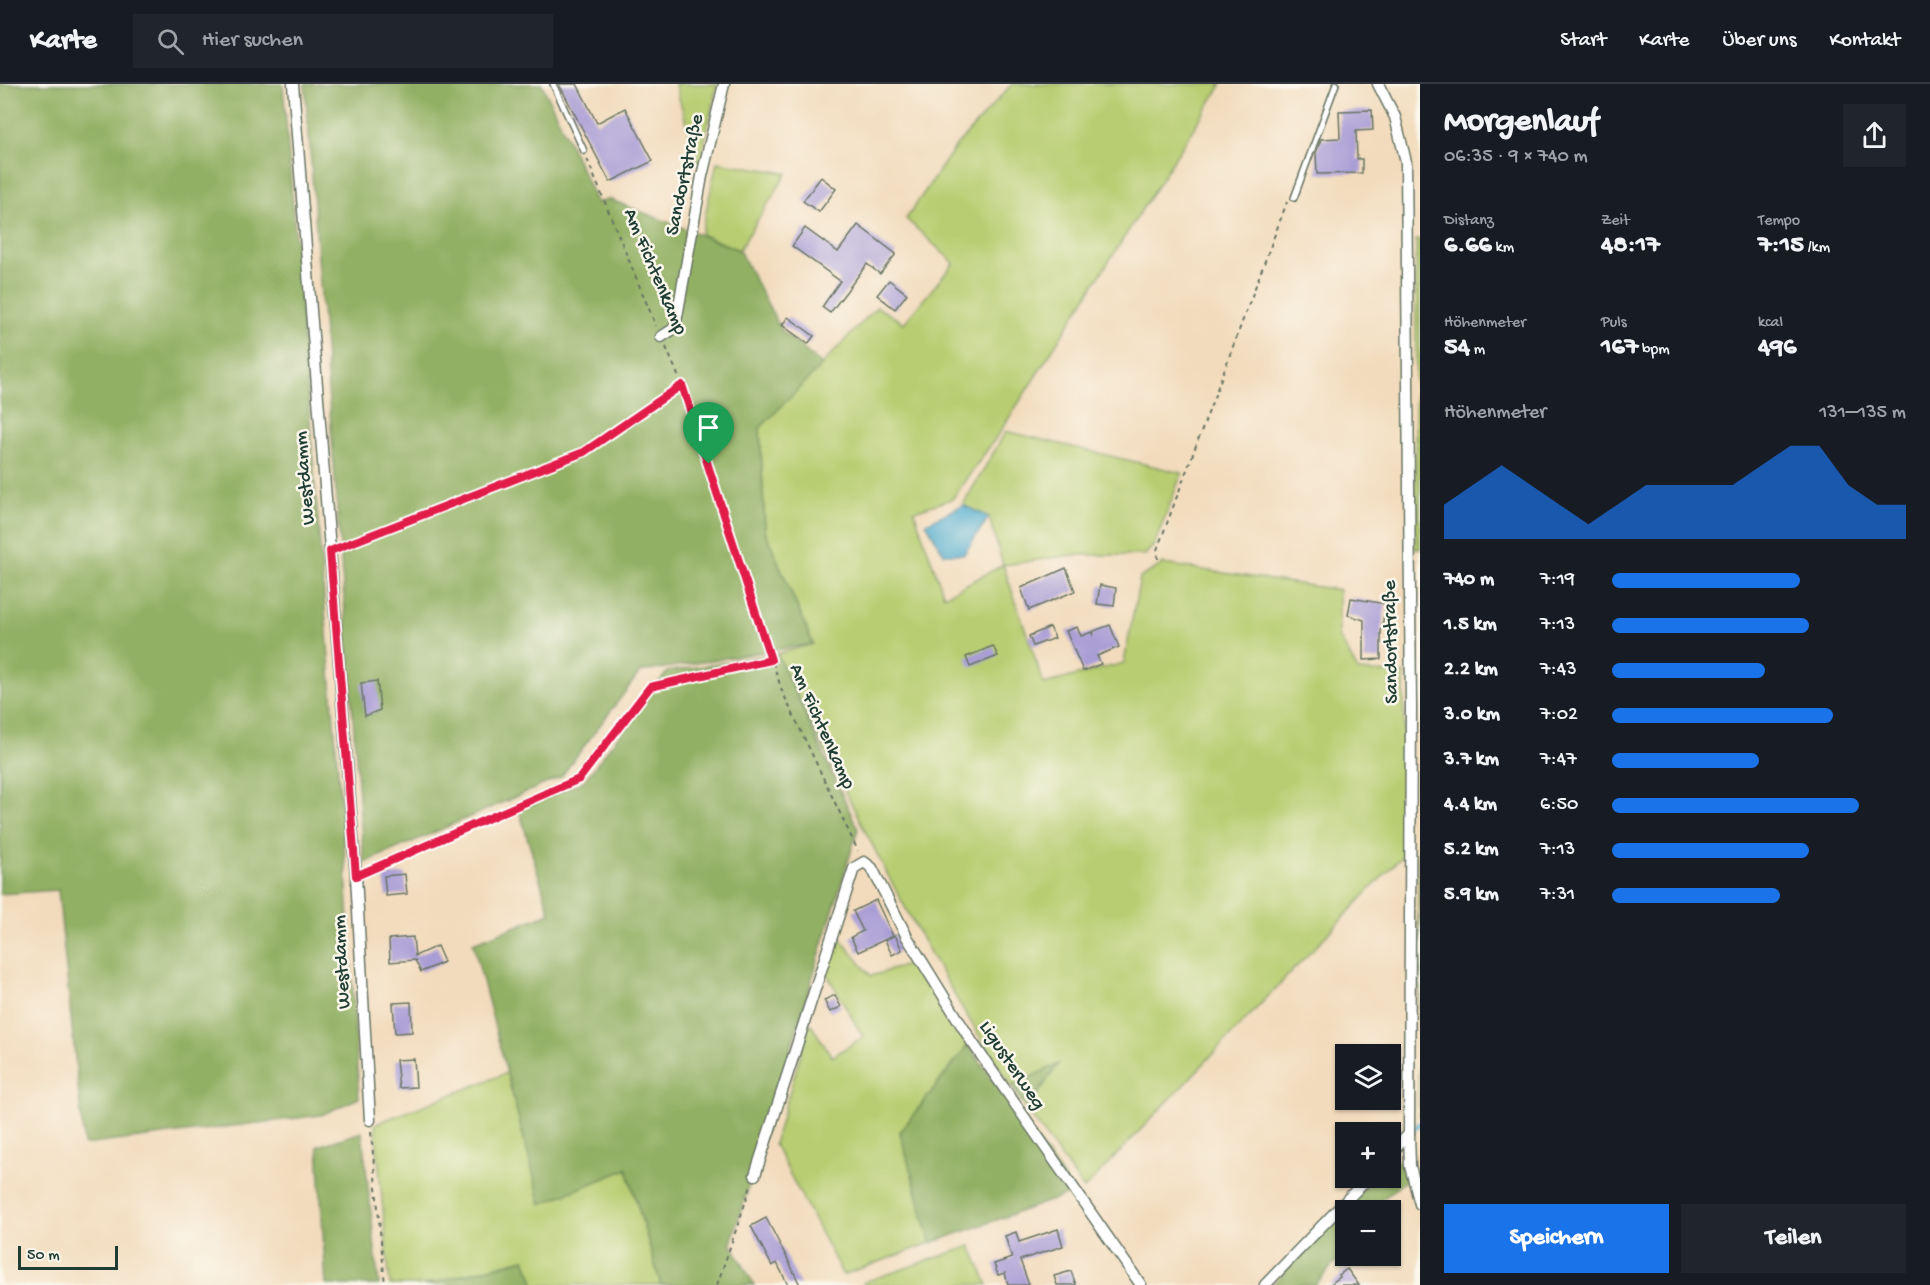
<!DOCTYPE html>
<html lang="de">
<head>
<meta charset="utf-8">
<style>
	body { margin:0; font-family:"Gochi Hand",sans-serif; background:#20242c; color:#f1f3f6; height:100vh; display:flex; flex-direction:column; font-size:22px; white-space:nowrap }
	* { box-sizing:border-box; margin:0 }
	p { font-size:20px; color:#9ea1a6 }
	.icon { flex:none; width:33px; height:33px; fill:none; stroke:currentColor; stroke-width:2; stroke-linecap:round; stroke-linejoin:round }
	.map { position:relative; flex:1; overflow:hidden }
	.sheet { display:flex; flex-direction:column; background:#171b24; width:510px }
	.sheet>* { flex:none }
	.controls { position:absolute; left:1335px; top:960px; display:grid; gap:12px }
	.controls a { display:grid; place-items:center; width:66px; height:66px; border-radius:0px; background:#171b24; box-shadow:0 2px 4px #0004; font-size:30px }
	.scale { position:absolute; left:18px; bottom:15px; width:100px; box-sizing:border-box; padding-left:6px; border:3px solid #1f3d34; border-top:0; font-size:16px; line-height:21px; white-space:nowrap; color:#1f3d34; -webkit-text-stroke:4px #fbf7ec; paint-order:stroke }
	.pin { position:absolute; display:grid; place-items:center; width:51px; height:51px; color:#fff; margin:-62px -26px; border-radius:50% 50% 50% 0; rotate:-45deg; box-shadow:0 0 6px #0007 }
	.pin .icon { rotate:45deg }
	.round { display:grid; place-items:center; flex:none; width:63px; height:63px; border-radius:0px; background:#20242c }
	.head { display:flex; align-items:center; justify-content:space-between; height:102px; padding:0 24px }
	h1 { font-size:33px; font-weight:800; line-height:45px }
	.figures { display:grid; grid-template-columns:repeat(3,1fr); gap:9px; height:102px; padding:6px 24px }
	.figures div { display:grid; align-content:center }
	.figures b { font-size:26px; font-weight:800 }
	.figures small { font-size:16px; font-weight:400 }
	.figures p { font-size:16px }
	.chart { height:168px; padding:12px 24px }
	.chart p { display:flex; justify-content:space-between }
	.chart svg { width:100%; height:108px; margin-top:6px; fill:#1a73e8; opacity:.7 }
	.button { display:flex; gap:12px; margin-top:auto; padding:12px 24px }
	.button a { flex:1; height:69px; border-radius:0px; background:#1a73e8; color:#fff; font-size:24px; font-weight:800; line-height:69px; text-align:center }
	.button a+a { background:#20242c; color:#f1f3f6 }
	ul { padding:0 24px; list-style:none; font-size:20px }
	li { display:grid; grid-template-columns:96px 72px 1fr; align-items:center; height:45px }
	li i { height:15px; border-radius:8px; background:#1a73e8 }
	header { display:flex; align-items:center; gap:36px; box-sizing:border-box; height:84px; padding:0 30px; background:#171b24; border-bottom:2px solid #363941 }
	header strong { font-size:28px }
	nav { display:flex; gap:33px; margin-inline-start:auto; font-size:21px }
	.search { width:420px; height:54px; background:#20242c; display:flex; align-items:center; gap:15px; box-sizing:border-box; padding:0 21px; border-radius:0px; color:#9ea1a6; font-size:22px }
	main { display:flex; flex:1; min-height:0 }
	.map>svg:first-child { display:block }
	.green { fill:#b8cd71; stroke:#6c8552; stroke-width:1.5 }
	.forest { fill:#92b063; stroke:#58764c; stroke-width:1.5 }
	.water { fill:#4fabcd; stroke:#377480; stroke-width:1.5 }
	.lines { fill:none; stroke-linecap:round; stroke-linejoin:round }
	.stream { stroke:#4fabcd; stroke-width:4 }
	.building { fill:#a99dd5 }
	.lane-casing { stroke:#697464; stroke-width:8 }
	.street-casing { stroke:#697464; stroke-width:13 }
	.path { stroke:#697464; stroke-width:2; stroke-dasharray:4.5 4.5; stroke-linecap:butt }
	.lane { stroke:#fff; stroke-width:5 }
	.street { stroke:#fff; stroke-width:10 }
	.route-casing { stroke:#fff; stroke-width:12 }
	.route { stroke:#e11d48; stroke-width:8 }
	.labels { text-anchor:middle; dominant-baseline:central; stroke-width:5; stroke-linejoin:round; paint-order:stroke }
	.street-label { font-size:20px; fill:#1f3d34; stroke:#fbf7ec }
</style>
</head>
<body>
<header>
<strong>Karte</strong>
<div class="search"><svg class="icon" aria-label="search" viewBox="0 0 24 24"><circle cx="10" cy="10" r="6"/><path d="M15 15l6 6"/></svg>Hier suchen</div>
<nav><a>Start</a><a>Karte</a><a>Über uns</a><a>Kontakt</a></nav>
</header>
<main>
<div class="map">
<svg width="1420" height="1201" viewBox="0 0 1420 1201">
	<rect width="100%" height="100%" fill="#fbf7ec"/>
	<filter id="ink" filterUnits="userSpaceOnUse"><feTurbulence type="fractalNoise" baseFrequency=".0167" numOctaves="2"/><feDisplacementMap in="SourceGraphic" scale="12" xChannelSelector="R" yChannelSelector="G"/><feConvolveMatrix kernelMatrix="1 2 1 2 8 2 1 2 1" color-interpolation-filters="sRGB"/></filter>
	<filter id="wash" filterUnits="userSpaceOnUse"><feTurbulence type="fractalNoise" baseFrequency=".008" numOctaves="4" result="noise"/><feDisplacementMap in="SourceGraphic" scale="24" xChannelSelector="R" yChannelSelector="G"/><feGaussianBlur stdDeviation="1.35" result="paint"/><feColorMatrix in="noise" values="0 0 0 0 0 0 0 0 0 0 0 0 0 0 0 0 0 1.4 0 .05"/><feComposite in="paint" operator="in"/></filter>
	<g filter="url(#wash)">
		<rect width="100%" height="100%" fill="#f2dbbc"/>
		<g class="green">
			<path d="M675,0H717L699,84V83Z"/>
			<path d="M1012,0H1222L1000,348L952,415L914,427L944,512L1003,481L989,433L963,421L1006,347L1182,389L1154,461L1145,471H1073L1003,481L1044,600L1124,579L1140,494L1163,480L1339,506V552L1358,587L1404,590L1403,771L1084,1105L1027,1026L1057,981L1012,1002C921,868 849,715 777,570L813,560L765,447L760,344L877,223L904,239L954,179L906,135L956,62Z"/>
			<path d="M717,78L787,89L739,166L701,150Z"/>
			<path d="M1416,156H1420V465H1415Z"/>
			<path d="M1418,703H1420L1419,1033Z"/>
			<path d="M838,852L871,892L914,879L968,961L900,1048L931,1159L843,1191L774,1060L810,939L832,973L863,953L824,885Z"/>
			<path d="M507,989L541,1119L627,1085L661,1201H535L525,1175L424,1201H390L375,1040Z"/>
			<path d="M971,1162L988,1201H863L864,1198Z"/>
		</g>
		<g class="forest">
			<path d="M0,0H283L346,787L359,1014L321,1031L84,1061L58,806L0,810Z"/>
			<path d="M305,0H542L597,119L609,115L739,166L782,247L822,281L760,344L765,447L813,560L640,588L561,693L364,779Z"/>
			<path d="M777,570L858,745L731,1159L754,1201H661L627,1085L541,1120L473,859L550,829L519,726L584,697L667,588Z"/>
			<path d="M968,961L1071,1104L1070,1110L931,1159L900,1048Z"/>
			<path d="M1058,980L1027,1026L1012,1002Z"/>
			<path d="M362,1048L379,1201H326L318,1062Z"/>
			<path d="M1392,1074L1404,1082L1406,1096L1369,1126H1346L1345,1147L1339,1174L1315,1201H1272L1374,1094H1390L1391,1076Z"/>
			<path d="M525,1175L535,1201H424Z"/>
		</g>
		<path class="water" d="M963,421L989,433L964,470H944L926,439Z"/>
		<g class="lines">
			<path class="stream" d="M1411,1048L1420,1039"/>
		</g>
		<g id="blocks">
			<g class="building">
				<path d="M559,0H577L597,39L625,24L653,77L610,98Z"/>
				<path d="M1372,26L1373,46L1356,47L1357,75H1362V89L1317,90L1316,69L1321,55L1340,54L1339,27Z"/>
				<path d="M821,93L836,105L819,128L803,117Z"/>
				<path d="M858,141L896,170L880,190L867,180L830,229L822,223L840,197L792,162L805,144L838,168Z"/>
				<path d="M889,196L907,210L895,225L877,211Z"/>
				<path d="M788,233L814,252L808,260L782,241Z"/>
				<path d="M1066,484L1075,507L1029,526L1021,504Z"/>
				<path d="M1100,501L1116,504L1114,522L1097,520Z"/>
				<path d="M1351,514L1386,520L1381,548V575L1364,576V536L1348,531Z"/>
				<path d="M1110,541L1119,563L1097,572L1101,580L1083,587L1066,547L1077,543L1081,552L1092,548L1093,552L1094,547Z"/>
				<path d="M1050,543L1055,554L1033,562L1029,552Z"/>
				<path d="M993,562L998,572L970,583L966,573Z"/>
				<path d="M377,597L380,626L365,632L361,599Z"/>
				<path d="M405,790L407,810L386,812L384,792Z"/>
				<path d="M876,816L893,852L858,868L851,853L863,847L853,827Z"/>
				<path d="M895,851L902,866L892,871L885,856Z"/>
				<path d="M413,853L415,872L437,862L444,878L421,888L415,876L390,878L389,855Z"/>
				<path d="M835,911L841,923L830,928L824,916Z"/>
				<path d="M411,918L412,948L395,949L393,919Z"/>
				<path d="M414,975L416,1003L399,1004L396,976Z"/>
				<path d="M766,1134L787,1174L800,1201H788L777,1179L772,1182L751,1142Z"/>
				<path d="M1058,1145L1063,1162L1020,1176L1029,1201H1008L1005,1189L998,1191L994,1180L1012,1174L1005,1152L1016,1148L1019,1158Z"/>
				<path d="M1347,1185L1359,1201H1329L1340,1193L1339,1191Z"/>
				<path d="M1071,1187L1076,1201H1057L1054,1192Z"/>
			</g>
		</g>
	</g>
	<g filter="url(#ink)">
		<use href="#blocks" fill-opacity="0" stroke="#697464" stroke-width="1.5"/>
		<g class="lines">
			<g class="lane-casing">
				<g id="lane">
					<path d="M553,0L584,67"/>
					<path d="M1294,114L1336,0"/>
				</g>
			</g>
			<g class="street-casing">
				<g id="street">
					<path d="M293,0L356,792L370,1036"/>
					<path d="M1378,0L1395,33L1406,78L1411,622L1409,1050L1410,1082L1420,1120"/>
					<path d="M661,253L675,244L702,92L724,0"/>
					<path d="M1390,1070L1409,1050"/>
					<path d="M755,1091L854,784L864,778L872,784L907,853L972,958L1141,1201"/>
					<path d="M1265,1201L1368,1094"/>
				</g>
			</g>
			<g class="path">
				<path d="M587,75L656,242"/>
				<path d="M666,263L688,315L782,607L858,767"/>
				<path d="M342,462L583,368L682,301"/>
				<path d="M1158,475L1157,466L1287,118"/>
				<path d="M367,787L579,695L650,603L771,576"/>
				<path d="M371,1048L385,1201"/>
				<path d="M717,1201L751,1102"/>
			</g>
			<use href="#lane" class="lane"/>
			<use href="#street" class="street"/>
		</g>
	</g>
	<g class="lines" filter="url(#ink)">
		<g class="route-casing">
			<path id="route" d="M682,301L771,576L650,603L579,695L356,792L330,467L584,368Z"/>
		</g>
		<use href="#route" class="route"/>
	</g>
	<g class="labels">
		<g class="street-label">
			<text transform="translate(686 91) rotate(-78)">Sandortstraße</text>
			<text transform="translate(654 188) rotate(67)">Am Fichtenkamp</text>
			<text transform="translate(306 394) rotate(-95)">Westdamm</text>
			<text transform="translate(1392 558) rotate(-91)">Sandortstraße</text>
			<text transform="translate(821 643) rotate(66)">Am Fichtenkamp</text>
			<text transform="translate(343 878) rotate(-93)">Westdamm</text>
			<text transform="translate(1011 982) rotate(56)">Ligusterweg</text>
		</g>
	</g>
</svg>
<div class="controls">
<a><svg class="icon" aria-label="layers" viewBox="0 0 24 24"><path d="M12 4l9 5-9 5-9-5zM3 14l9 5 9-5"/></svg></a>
<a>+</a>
<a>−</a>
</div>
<div class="scale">50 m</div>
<div class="pin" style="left:709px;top:380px;background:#1e9e55"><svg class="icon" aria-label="arrive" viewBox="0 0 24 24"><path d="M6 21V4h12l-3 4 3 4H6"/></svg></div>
</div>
<section class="sheet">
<div class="head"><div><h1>Morgenlauf</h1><p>06:35 · 9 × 740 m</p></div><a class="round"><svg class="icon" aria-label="share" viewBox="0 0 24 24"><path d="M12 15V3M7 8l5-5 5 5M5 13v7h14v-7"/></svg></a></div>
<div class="figures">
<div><p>Distanz</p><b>6.66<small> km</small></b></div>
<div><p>Zeit</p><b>48:17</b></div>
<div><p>Tempo</p><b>7:15<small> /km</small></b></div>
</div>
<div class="figures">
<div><p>Höhenmeter</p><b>54<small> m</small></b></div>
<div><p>Puls</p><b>167<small> bpm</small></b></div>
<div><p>kcal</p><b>496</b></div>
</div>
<div class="chart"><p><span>Höhenmeter</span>131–135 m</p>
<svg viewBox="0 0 160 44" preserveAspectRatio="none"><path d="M0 44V30L10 22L20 14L30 22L40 30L50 38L60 30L70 22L80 22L90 22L100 22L110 14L120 6L130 6L140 22L150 30L160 30V44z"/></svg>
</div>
<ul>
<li><b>740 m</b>7:19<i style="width:64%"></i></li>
<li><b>1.5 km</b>7:13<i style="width:67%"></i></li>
<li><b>2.2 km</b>7:43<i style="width:52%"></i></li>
<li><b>3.0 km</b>7:02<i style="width:75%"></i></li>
<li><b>3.7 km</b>7:47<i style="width:50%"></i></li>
<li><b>4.4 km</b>6:50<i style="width:84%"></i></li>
<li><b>5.2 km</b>7:13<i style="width:67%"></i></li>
<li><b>5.9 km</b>7:31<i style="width:57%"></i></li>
</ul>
<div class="button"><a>Speichern</a><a>Teilen</a></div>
</section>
</main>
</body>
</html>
